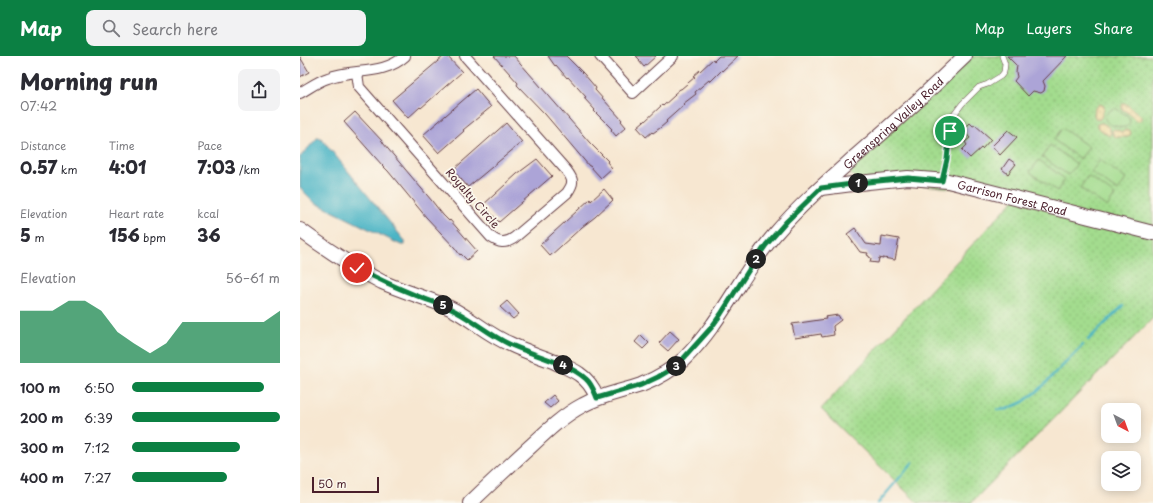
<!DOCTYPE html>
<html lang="en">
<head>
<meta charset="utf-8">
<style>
	body { margin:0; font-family:"Playpen Sans",sans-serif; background:#f2f2f3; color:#2b2b33; height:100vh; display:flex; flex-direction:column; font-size:15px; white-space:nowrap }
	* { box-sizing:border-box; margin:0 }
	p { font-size:13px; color:#7c7c81 }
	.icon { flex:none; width:22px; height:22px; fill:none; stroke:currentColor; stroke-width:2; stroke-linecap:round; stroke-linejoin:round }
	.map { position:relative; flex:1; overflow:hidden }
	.panel { display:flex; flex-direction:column; background:#fff; width:300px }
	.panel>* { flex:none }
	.needle { width:26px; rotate:139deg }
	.fabs { position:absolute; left:801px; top:347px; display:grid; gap:8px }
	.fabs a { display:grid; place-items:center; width:40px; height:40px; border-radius:8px; background:#fff; box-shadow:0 2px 10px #0003; font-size:20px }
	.scale { position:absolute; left:12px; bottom:10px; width:67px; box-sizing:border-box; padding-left:4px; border:2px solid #4a1f2b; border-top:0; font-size:11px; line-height:14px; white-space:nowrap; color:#4a1f2b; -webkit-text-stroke:3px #fbf7ec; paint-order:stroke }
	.pin { position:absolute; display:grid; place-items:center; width:34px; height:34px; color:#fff; margin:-17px; border:2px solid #fff; border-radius:50%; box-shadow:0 1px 4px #0007 }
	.km { position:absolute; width:20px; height:20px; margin:-10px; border-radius:50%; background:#222; color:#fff; font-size:11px; line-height:20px; text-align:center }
	.round { display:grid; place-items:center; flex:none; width:42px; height:42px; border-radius:8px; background:#f2f2f3 }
	.head { display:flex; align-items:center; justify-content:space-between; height:68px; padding:0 20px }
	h1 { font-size:22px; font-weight:800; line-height:30px }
	.figures { display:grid; grid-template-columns:repeat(3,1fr); gap:6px; height:68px; padding:4px 20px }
	.figures div { display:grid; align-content:center }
	.figures b { font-size:17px; font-weight:800 }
	.figures small { font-size:11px; font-weight:400 }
	.figures p { font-size:11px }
	.chart { height:112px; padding:8px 20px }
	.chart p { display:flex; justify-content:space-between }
	.chart svg { width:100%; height:72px; margin-top:4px; fill:#0b8043; opacity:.7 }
	ul { padding:0 20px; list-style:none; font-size:13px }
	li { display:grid; grid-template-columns:64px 48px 1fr; align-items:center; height:30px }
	li i { height:10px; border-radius:5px; background:#0b8043 }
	header { display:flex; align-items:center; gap:24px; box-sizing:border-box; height:56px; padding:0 20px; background:#0b8043; color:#fff }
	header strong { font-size:19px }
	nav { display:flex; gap:22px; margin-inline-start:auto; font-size:14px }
	.search { width:280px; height:36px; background:#f2f2f3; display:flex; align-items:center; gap:10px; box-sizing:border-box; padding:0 14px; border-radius:8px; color:#7c7c81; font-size:15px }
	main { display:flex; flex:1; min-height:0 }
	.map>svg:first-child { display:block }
	.grass { fill:url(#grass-dots); stroke:#767e5c }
	.sand { fill:url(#sand-dots); stroke:#9c7c64 }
	.garden { fill:#a3dc8e; stroke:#767e5c }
	.water { fill:#48b4c5; stroke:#496a78 }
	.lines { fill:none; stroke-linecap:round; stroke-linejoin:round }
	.stream { stroke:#48b4c5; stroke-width:2.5 }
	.building { fill:#aca4d7 }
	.lane-casing { stroke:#643d44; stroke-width:6 }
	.street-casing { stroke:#643d44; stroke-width:12 }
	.secondary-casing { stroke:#643d44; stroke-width:16 }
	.lane { stroke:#fff; stroke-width:5 }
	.street { stroke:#fff; stroke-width:10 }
	.secondary { stroke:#fff; stroke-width:14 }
	.route-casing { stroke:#fff; stroke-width:8 }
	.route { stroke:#0b8043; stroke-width:5 }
	.labels { text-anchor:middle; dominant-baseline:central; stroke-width:3.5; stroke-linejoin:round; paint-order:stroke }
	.street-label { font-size:11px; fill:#4a1f2b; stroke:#fbf7ec }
</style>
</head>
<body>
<header>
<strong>Map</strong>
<div class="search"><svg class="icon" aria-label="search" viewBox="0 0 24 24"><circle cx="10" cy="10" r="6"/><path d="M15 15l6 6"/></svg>Search here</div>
<nav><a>Map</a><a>Layers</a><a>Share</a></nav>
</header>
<main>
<section class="panel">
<div class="head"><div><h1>Morning run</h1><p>07:42</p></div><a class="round"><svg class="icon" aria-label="share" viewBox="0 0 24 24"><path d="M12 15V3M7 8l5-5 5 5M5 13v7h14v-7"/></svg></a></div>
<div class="figures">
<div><p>Distance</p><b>0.57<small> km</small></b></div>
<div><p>Time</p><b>4:01</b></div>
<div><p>Pace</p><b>7:03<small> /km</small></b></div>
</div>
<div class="figures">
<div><p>Elevation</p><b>5<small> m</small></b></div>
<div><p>Heart rate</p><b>156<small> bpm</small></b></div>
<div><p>kcal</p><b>36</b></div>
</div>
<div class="chart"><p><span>Elevation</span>56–61 m</p>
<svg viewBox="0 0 160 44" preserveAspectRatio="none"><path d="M0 44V12L10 12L20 12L30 6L40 6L50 12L60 25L70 32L80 38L90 32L100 19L110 19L120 19L130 19L140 19L150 19L160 12V44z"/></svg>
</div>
<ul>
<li><b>100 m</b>6:50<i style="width:89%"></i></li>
<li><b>200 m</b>6:39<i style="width:100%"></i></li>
<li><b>300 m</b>7:12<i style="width:73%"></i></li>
<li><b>400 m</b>7:27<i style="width:64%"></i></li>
</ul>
</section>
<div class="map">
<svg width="853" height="447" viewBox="0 0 853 447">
	<defs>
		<pattern id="grass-dots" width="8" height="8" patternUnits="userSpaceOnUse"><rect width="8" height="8" fill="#a3dc8e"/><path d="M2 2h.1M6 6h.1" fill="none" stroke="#8ebc7b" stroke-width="1.8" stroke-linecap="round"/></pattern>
		<pattern id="sand-dots" width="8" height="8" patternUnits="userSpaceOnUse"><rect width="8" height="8" fill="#eeda9e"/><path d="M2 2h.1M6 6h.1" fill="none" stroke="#cebb88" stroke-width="1.8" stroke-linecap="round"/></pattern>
	</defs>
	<rect width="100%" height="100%" fill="#fbf7ec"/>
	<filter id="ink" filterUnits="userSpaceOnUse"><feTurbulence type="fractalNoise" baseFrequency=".025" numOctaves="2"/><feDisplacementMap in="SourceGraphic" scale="8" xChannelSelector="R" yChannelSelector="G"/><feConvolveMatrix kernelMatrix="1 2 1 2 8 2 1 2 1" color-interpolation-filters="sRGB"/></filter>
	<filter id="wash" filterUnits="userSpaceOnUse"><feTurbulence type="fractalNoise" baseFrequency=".012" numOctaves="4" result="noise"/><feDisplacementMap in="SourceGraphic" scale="16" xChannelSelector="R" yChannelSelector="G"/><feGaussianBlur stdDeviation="0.9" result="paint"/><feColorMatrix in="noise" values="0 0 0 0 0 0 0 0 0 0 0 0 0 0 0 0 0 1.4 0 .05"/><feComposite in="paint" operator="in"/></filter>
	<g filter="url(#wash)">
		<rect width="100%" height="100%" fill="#f7e7d1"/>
		<path class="grass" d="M672,0H853V262L671,447H618L521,353L718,139L555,122L548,115Z"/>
		<g class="sand">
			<path d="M825,47L841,60V64L839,65H836L831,59L822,53V49Z"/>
			<path d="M800,48L804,50V53C802,57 802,62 799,64L796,63L794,59L795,52Z"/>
			<path d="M801,67C806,68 810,71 811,77L809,80L797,71V68Z"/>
			<path d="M814,73L822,76L827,74H830L831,78L827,81H816L813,79L812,75Z"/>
		</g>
		<g class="garden">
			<path d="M815,52L828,60L830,66C827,73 822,72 816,70C813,69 809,69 807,66C801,60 810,54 815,52Z"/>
			<path d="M762,72L789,91L780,103L754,84Z"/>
			<path d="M750,89L777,108L768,119L742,101Z"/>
			<path d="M739,104L765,123L757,135L730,116Z"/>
			<path d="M800,104L826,123L818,135L791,116Z"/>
			<path d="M788,120L815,139L807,151L780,132Z"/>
		</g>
		<path class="water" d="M18,81L22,83L26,88L105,185V189H101L14,146L5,137L0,131V101Z"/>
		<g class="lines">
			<g class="stream">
				<path d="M788,284L823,250"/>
				<path d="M697,354L707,353L723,346L739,334L783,289"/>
				<path d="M578,447L613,406"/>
			</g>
		</g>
		<g id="blocks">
			<g class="building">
				<path d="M144,0H147L162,16L121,52L120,51L108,62L92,44Z"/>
				<path d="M194,0H214L290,87L308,105L307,106L312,112L301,122L290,110H289L245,58L217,29L218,27Z"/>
				<path d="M248,0H266L284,18L296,32L295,34L322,64L321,65L326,71L316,80L311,74L312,73L294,55L295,54L284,42L286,41L268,21L267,22L256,9L255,10Z"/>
				<path d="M336,0H356L344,11L339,5L340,4Z"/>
				<path d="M419,0H438L422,15V14L410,26L409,24L395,36L396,38L383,48L384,49L366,65L367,66L360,72L353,77L352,76L346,81L337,71L344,65V66L362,49L363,50L375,39L374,38L380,33H381L395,21L393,20L400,14V15L413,3L414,5Z"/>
				<path d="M707,0H767L743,25L745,30L744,35L741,37L733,35L728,40L714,25L717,21L716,16L717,10Z"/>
				<path d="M0,1L9,16L0,21Z"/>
				<path d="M176,33L191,51L163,74L164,75L139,97L123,79Z"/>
				<path d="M55,56L83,86V87L132,145L143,159L149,165L150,164L177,195L167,204L161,198L160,199L155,192L126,161L88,115L82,109L44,66Z"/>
				<path d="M206,67L222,86L168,131L153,114Z"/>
				<path d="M670,67L673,70L675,69L691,83L682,93L681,92L670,102L662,94L667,89L665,86L670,82L663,74Z"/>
				<path d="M708,74L717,81L700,99L692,90Z"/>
				<path d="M237,103L252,120L199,166L183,149L217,118Z"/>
				<path d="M709,103L716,108L708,118L702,113Z"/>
				<path d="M304,133L313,144L295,161L282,171L250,200L240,189L290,143L291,145Z"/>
				<path d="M555,172L566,188L581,190L582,180L599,183L595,204L583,202V203L579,202L578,207L570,206L571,202L569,201V200L567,199L568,197L560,196L547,178Z"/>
				<path d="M207,245L219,258L213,263L200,251Z"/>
				<path d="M538,259L541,264L533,270L534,279L522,281L521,278L495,282L492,268L526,263L525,261Z"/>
				<path d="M370,275L379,283L368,295L359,287Z"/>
				<path d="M341,279L349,287L343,293L335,286Z"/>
				<path d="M253,339L258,345L250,352L244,347Z"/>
			</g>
		</g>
	</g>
	<g filter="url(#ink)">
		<use href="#blocks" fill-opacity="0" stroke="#643d44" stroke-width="1"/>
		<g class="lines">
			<g class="lane-casing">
				<path id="lane" d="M642,124L647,103L653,60L662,48L679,31L688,28L701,20L704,16L705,8L702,0"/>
			</g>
			<g class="street-casing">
				<g id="street">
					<path d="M300,0L333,37L373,0"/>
					<path d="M57,17L59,31L191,181C199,187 205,188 214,182L267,137C274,127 274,124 266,114L165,0"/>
					<path d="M0,37C9,32 18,25 28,22C54,12 83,20 105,0"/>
				</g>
			</g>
			<g class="secondary-casing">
				<g id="secondary">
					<path id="s1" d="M521,132L568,126L608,122L648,125L853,177"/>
					<path d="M0,174C26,193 53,211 82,226C104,236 128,242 150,252C171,262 188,279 210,288C224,295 240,300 255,306C263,310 272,313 279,318C288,324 293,332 297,341"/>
					<path id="s2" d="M170,447C191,427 211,408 232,389C248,374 264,359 283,349C301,339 321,336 341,329C356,323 372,314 384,303C422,266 442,216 476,177C501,148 529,124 557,99C594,67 630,34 665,0"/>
				</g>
			</g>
			<use href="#lane" class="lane"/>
			<use href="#street" class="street"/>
			<use href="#secondary" class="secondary"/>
		</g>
	</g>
	<g class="lines" filter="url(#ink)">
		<g class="route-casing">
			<path id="route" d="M57,212C76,222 95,231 115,239C126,244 138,247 149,252C171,262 188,278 209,288C232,299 269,307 286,323C292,328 294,335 297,342L341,329L358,321L373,312L383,303L411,272L421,258L452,209L466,189L487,165L521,132L568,126L608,122L642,125L647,103L650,75"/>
		</g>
		<use href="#route" class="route"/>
	</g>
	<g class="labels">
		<g class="street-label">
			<text stroke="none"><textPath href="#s2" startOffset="579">Greenspring Valley Road</textPath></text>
			<text stroke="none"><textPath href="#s1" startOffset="194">Garrison Forest Road</textPath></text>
			<text transform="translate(173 142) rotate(49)">Royalty Circle</text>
		</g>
	</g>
</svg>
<div class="fabs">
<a><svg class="needle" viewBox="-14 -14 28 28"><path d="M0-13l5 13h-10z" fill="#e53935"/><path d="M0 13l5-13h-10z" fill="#7c7c81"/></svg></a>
<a><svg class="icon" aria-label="layers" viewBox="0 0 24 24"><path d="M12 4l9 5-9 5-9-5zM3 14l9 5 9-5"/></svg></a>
</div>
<div class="scale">50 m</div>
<div class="pin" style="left:650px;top:75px;background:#1e9e55"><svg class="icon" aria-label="arrive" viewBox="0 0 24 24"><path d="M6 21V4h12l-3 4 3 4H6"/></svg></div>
<div class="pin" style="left:57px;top:212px;background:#d93025"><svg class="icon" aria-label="check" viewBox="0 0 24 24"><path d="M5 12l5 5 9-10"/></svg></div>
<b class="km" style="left:558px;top:127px">1</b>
<b class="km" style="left:456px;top:203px">2</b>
<b class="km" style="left:376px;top:310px">3</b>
<b class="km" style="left:263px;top:309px">4</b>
<b class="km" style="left:143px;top:249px">5</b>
</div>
</main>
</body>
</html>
